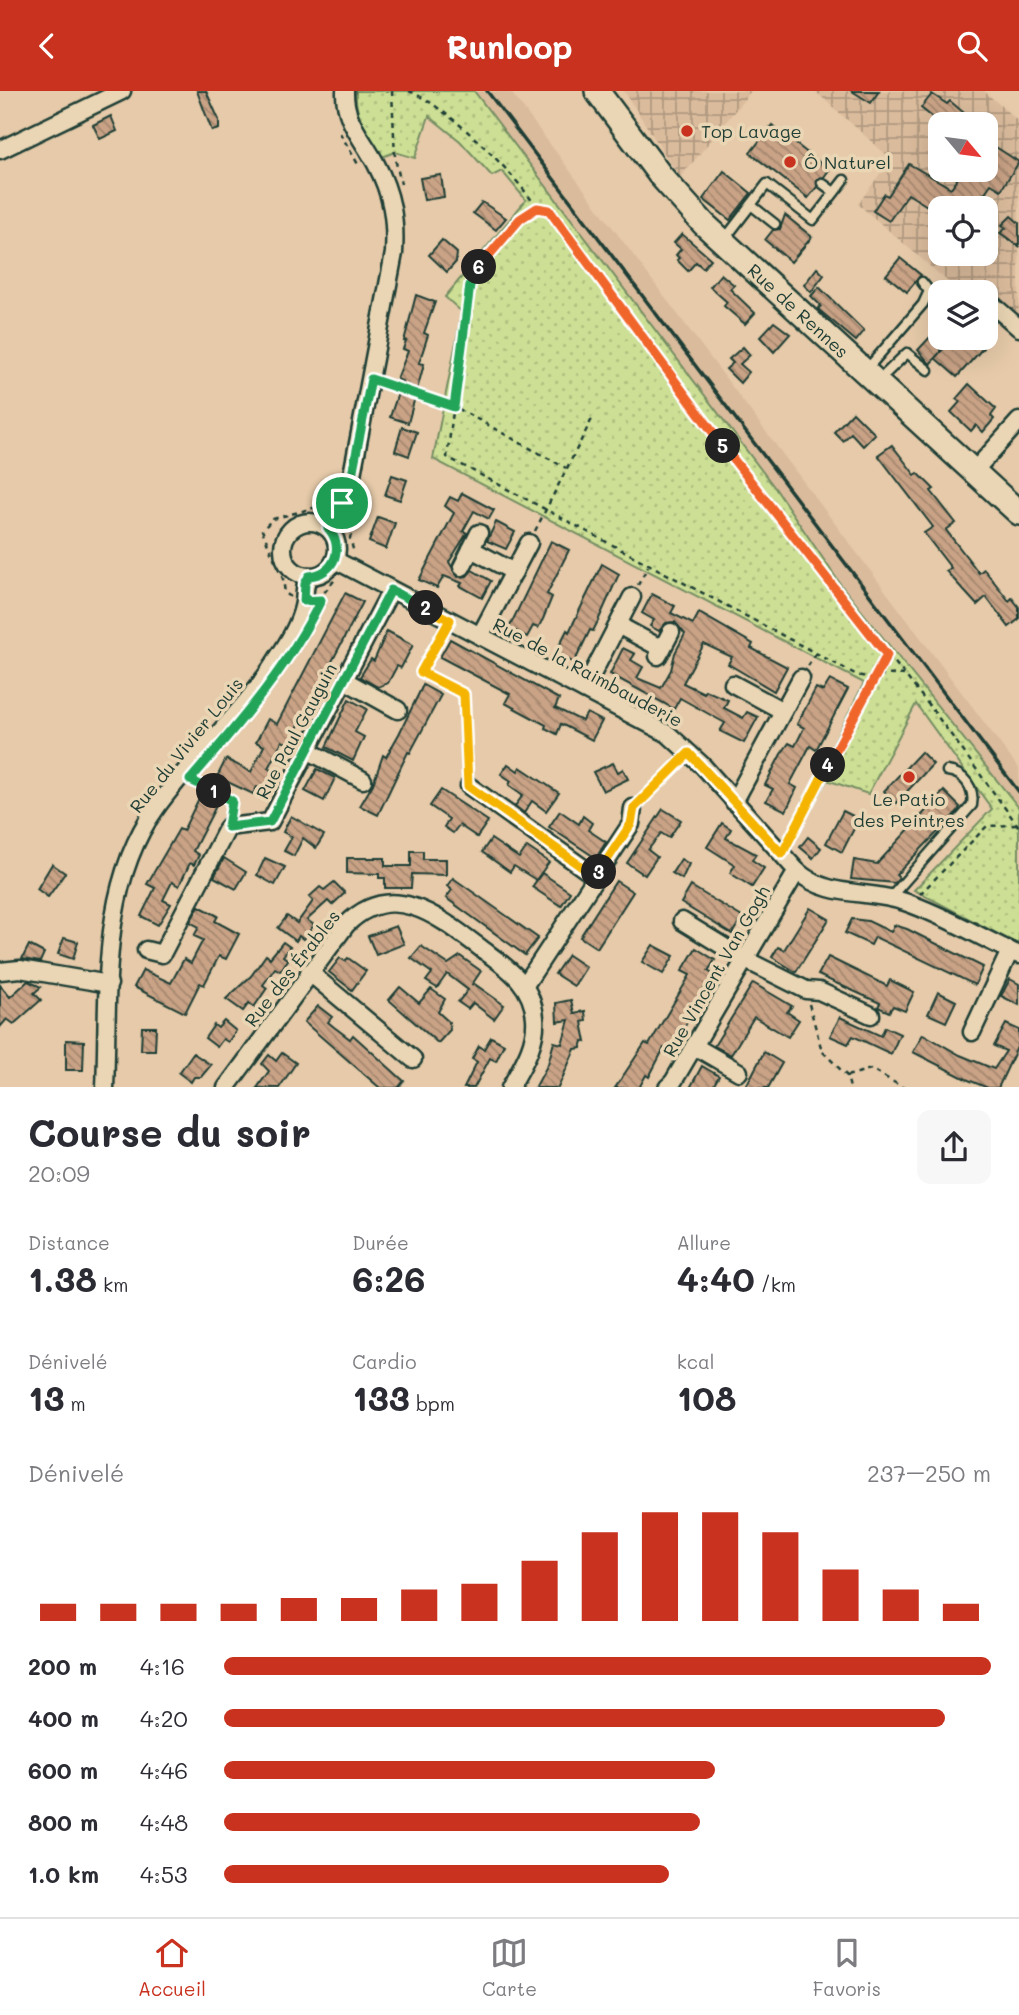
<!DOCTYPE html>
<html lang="fr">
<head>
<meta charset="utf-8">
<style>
	body { margin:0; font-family:Mali,sans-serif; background:#f7f7f7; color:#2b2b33; height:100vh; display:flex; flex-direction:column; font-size:26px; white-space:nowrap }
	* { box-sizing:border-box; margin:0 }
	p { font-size:23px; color:#7c7c81 }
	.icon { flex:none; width:38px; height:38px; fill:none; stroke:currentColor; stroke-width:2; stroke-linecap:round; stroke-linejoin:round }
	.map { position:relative; height:996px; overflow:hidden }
	.side { display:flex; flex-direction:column; background:#fff; flex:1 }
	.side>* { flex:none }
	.needle { width:46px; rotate:119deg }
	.buttons { position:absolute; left:928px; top:21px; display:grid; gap:14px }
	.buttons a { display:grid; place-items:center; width:70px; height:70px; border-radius:14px; background:#fff; box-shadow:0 7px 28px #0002; font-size:35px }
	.pin { position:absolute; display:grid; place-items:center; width:60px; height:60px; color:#fff; margin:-30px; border:4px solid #fff; border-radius:50%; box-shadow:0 2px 7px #0007 }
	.km { position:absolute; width:35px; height:35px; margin:-18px; border-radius:50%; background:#222; color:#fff; font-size:19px; line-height:35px; text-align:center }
	.round { display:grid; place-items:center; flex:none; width:74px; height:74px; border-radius:14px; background:#f7f7f7 }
	.overview { display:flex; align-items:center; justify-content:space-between; height:119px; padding:0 28px }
	h1 { font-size:38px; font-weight:700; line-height:52px }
	.metrics { display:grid; grid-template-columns:repeat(3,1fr); gap:10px; height:119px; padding:7px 28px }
	.metrics div { display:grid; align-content:center }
	.metrics b { font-size:35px; font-weight:700 }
	.metrics small { font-size:19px; font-weight:400 }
	.metrics p { font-size:19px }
	.chart { height:196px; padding:14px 28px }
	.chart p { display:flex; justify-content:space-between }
	.chart svg { width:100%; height:126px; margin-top:7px; stroke:#c8321e; stroke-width:6 }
	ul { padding:0 28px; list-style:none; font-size:23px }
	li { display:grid; grid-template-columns:112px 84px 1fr; align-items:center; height:52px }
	li i { height:18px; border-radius:9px; background:#c8321e }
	header { display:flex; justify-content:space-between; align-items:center; height:91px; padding:0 28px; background:#c8321e; color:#fff; font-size:32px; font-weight:700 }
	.dock { display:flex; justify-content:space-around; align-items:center; height:98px; border-top:2px solid #e1e1e2; background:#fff; font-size:19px; color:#7c7c81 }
	.dock a { display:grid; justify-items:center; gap:4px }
	.dock .active { color:#c8321e }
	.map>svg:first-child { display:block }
	.built { fill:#dabb9c }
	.industrial { fill:url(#industrial-grid); fill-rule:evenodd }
	.park { fill:url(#park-dots); stroke:#768e64; stroke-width:2 }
	.building { fill:url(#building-back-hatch); stroke:#1f3d34; stroke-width:2 }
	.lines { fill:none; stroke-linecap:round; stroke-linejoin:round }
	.service-casing { stroke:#1f3d34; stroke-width:13 }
	.minor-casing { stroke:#1f3d34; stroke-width:21 }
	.secondary-casing { stroke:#1f3d34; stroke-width:28 }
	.path { stroke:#1f3d34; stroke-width:2.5; stroke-dasharray:5 5; stroke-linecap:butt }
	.service { stroke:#ead6b4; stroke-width:8 }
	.minor { stroke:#ead6b4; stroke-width:16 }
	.secondary { stroke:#ead6b4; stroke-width:23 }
	.rail { stroke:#1f3d34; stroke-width:3.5 }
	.split-1-casing { stroke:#fff; stroke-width:14 }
	.split-2-casing { stroke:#fff; stroke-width:14 }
	.split-3-casing { stroke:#fff; stroke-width:14 }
	.split-4-casing { stroke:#fff; stroke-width:14 }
	.split-5-casing { stroke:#fff; stroke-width:14 }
	.split-6-casing { stroke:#fff; stroke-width:14 }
	.split-7-casing { stroke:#fff; stroke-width:14 }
	.split-1 { stroke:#22a559; stroke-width:9 }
	.split-2 { stroke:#22a559; stroke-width:9 }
	.split-3 { stroke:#f5b400; stroke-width:9 }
	.split-4 { stroke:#f5b400; stroke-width:9 }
	.split-5 { stroke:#f0652b; stroke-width:9 }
	.split-6 { stroke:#f0652b; stroke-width:9 }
	.split-7 { stroke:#22a559; stroke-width:9 }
	.poi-dot { fill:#c8321e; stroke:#ead6b4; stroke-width:2.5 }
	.labels { text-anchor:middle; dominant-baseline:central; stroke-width:7; stroke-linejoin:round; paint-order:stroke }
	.poi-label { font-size:18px; fill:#1f3d34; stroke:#ead6b4; text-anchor:start }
	.street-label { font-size:18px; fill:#1f3d34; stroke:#ead6b4 }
</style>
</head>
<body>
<header><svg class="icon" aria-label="back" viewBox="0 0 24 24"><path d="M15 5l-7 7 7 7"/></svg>Runloop<svg class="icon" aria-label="search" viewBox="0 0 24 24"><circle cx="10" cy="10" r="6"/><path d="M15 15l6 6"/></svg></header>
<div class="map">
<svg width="1019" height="997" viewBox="0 0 1019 997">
	<defs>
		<pattern id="industrial-grid" width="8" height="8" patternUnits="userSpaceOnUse" patternTransform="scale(1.75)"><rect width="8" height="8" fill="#dabb9c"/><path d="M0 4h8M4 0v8" fill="none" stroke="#b09980"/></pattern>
		<pattern id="park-dots" width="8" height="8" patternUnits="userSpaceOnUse" patternTransform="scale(1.75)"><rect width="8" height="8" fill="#ccdf94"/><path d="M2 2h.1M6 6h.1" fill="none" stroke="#afc080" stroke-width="1.8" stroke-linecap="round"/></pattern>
		<pattern id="building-back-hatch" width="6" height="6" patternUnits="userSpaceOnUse" patternTransform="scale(1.75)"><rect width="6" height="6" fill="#caa386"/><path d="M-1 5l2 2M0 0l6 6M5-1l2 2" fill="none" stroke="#a3866e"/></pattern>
	</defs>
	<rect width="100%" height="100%" fill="#e6caa9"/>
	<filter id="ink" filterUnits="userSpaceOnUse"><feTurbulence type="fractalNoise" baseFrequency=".0143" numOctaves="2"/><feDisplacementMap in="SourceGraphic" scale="14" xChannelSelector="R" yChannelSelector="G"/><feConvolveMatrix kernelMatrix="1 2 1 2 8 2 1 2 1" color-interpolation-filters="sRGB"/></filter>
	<g filter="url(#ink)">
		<path class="built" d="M474,0H510L1019,678V717L841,494L775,397Z"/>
		<g class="industrial">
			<path d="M624,0H751L680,87Z"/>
			<path d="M815,0H984L1019,31V248L985,221V201H960L858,113L891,68ZM940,33H985V79H940ZM940,117H985V163H940Z"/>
		</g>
		<path class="park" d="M356,0H474L775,397L841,494L1019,717V854L914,799L992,718L916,613L868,703L827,689L792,752L786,745L864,592L433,368L462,221L445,206L526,109L502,80L492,85L460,50L429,25L415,67L395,61L382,66C368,46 354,25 356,0Z"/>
		<g class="building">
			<path d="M197,0H206L219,29V38L212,40Z"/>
			<path d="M852,0H879L871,12Z"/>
			<path d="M932,3L947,13L950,10L970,27L965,33H941L921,17Z"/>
			<path d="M111,25L117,40L100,48L93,34Z"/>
			<path d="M772,34L829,79L824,86L817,88V96L808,107L750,62Z"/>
			<path d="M985,49L1019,71L1001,99L991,93L977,113L974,112L970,117H940V123L908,103L889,130L873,120L884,103L888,105L909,73L951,97L963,79H985Z"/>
			<path d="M724,80L751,102L730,129L703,108Z"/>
			<path d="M441,84L444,106L424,109L420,87Z"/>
			<path d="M482,111L506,127L496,139L473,122Z"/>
			<path d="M785,124L812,146L791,171L765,149L773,139L780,138Z"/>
			<path d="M1011,125L1019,132V155L1000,142L1006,137L1002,134Z"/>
			<path d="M682,143L711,168L703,177L696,171L688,180L677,169L679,167L676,164L681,158L674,152Z"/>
			<path d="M442,149L457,162L456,171L447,181L429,164Z"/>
			<path d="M900,167L921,184L907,201L886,184Z"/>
			<path d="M817,177L824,184L811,201L804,194Z"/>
			<path d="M721,183L734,194L730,198L755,222L745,233L724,215L727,211L710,196Z"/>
			<path d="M819,196L864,240L856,250L818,218L821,215L811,205Z"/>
			<path d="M416,204L435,211L424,242L428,244L419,272L424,273L408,332L390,326L402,290L397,288L408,260L403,258L406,250H404Z"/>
			<path d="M774,231L790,243L774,261L760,246Z"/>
			<path d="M933,243L940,249V262L930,273L918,259Z"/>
			<path d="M953,247H972L983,257L957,286L935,267Z"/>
			<path d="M743,256L750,264L740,273L749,281L740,292L726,278L733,272L729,268Z"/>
			<path d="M969,293L996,318L991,325L994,328L983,341L976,334L971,340L951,321L960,311L956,308Z"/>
			<path d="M853,321L875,343L863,355L851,342L843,350L834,341Z"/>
			<path d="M402,336L417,341L409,365L395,360Z"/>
			<path d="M892,354L915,384L918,382L934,398L931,400L956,432L946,439L979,482L984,478L1009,510L1012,507L1019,516V528L1009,536L986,506L977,514L946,480L951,477L924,442L933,436L878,364Z"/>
			<path d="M392,384L407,389L400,409L385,404Z"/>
			<path d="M462,402L494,419L489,428L474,420L463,440L467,442L449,471L458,486L467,485L472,479L491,490L482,507L460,495L462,492L444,485L437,497L419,489L454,422L445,415L450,406L458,410Z"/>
			<path d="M378,426L395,432L386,458L369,451Z"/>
			<path d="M496,431L515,441L506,458L487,450Z"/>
			<path d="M551,450L569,459L547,503L552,506L543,528L538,537L533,535L527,546L509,537Z"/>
			<path d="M602,473L619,483L598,530L593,540L590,539L574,572L556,561L567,539L569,541Z"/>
			<path d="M345,502L363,511L289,653L282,650L268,677L279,683L269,702L257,696L253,703L217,686L226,668L251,681L264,655L256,651L268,628L277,633Z"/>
			<path d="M652,503L675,515L671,522L693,533L699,522L753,553L751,557L787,576L774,600L728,573L732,566L704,553L683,592L704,602L705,599L728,609L724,617L743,627L747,621L758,626L744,652L720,640L725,632L680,607L674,618L610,583L623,557L635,563L631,569L643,576L637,587L661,597L671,579L675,562L685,543L675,531L666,532L659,540L650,535L654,529L642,522Z"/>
			<path d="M387,540L413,554L401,577L397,575L388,592L378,596L360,586L371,568L374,570Z"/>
			<path d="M450,548L559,608L555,617L582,630L587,622L602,630L592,649L561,633L557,643L545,637L546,634L505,612L510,603L440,566Z"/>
			<path d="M830,589L848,598L816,659L810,655L790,693L797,697L786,720L766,710L773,698L765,694L781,663L789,652L795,655L804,637L797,633L816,597L823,600Z"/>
			<path d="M423,594L441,604L410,662L408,661L378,724L360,715L373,693L383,664L386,666L399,643Z"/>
			<path d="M349,608L367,618L355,641L364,646L353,670L326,656Z"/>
			<path d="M921,661L933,673L896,712L884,700Z"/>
			<path d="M613,672L618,681L623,678L628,688L603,700L593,681Z"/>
			<path d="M508,673L518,680L520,676L559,702L546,720L532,710L524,722L515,715L523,704L509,694L511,690L501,683Z"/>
			<path d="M317,678L335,687L324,710L305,700Z"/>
			<path d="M441,699L488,730L477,746L459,734L453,742L444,736L449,728L430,715Z"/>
			<path d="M944,700L960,716L958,720L896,784L899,787L895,792L851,788L854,769L877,773Z"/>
			<path d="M200,705L217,713L193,760L199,764L194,774L190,772L179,795L172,791L163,809L171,813L158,834L141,825L155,797L147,793L179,738L183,740Z"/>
			<path d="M663,718L681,729L669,747L661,742L648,759L657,766L645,784L627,772Z"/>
			<path d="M560,720L579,733L583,725L592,732L588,739L606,751L596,767L549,736Z"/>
			<path d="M843,720L859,728L842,761L826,752Z"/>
			<path d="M291,725L324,744L316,757L303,747L294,765L284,760L292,746L283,741Z"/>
			<path d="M722,732L731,738L726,747L756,763L752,769L764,777L752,796L730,782L735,774L707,756Z"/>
			<path d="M808,746L821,757L813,767L800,756Z"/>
			<path d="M491,748L519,767L527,756L549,771L536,789L514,775L510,781L482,761Z"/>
			<path d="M411,760H423V768H446V784L412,783L411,797H385V787H379V783L347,782V767H385V775H411Z"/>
			<path d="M224,767L246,781L236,798L214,786Z"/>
			<path d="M265,767L285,776L275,794L257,784Z"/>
			<path d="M681,768L689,773L682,788L672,782Z"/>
			<path d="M52,773L65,782L48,806L37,798Z"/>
			<path d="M542,782L570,801L561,815L532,796Z"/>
			<path d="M453,787L538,847L525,864L446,807L452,799L447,795Z"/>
			<path d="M616,790L633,801L597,857L580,846Z"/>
			<path d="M334,791L345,802L332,814L328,810L307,829L314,834L303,848L299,845L296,850L278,837L287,825L297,832L313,810L309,806L320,796L324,799Z"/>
			<path d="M691,795L742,826L732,843L681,812Z"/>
			<path d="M199,815L218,825L215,830L239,843L226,868L219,865L204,894L200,892L185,922L134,896L143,879L171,892L184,868L191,872L203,849L194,845L199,836L190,831Z"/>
			<path d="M810,817L829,828L796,881L772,866L778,856L784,859Z"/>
			<path d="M852,828L868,830L891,841L894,834L907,838L983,876L975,894L875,846L871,854L845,842Z"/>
			<path d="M396,835L404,853L376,864L368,845Z"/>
			<path d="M64,847L78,851L73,868L58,863Z"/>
			<path d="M283,851L290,856L283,865L288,869L280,880L275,877L263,894L267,897L254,916L249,912L243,920L226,908L251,885L266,864L270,867Z"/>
			<path d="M29,854L44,862L40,871L22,868Z"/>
			<path d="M653,854L674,865L663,883L642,871Z"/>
			<path d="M421,855L448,873L460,865L481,880L471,895L473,892L504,914L494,928L473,912L468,918L458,911L468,899L447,883L437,897L426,890L432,882L411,867Z"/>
			<path d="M696,857L715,869L708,880L714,884L708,895L706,894L683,939L668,959L664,957L649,986L646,984L640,995L642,997H615L645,952L649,954L690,884L682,880Z"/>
			<path d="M568,864L586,876L574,895L555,883Z"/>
			<path d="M828,866L887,895L890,889L914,901L905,920L893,915L889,921L878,916L880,912L818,884Z"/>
			<path d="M340,867L345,870L348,867L366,880L352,899L329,881Z"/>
			<path d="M1010,888L1019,893V914L1001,905Z"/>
			<path d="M28,890L41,896L34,902L41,909L14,933L7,928L0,936V894L10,906Z"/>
			<path d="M753,892L792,915L787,921L799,929L788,946L754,926L731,964L714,955Z"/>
			<path d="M400,896L419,912L431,898L445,908L438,921L449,931L450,939L438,952L389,909Z"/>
			<path d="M938,901L956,910L946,931L928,923Z"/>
			<path d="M571,909L574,922L585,920L586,930L582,931L586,951L583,950L581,957L575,958L558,997H535L548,973L554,951L562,953L569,929L557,931L556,912Z"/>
			<path d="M318,915L332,926L328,931L334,936L350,948L353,944L404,990L398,997H380L304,931Z"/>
			<path d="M840,926L881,945L885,936L900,943L891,963L853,945L848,953L830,945Z"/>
			<path d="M224,930L236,940L228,951L223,948L217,956L205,947L214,934L218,937Z"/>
			<path d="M1006,933L1019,939V952L998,997H988L966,988L913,961L923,943L960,964L994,978L1006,960L994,955Z"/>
			<path d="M142,936H156L155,959H141Z"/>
			<path d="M491,946L504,953L496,970L490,967L474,997H464L477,971L472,968L479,955L484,958Z"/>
			<path d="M66,949L84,950L83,979H66Z"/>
			<path d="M764,961L782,972L768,997H745Z"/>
			<path d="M193,962L211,974L201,986H194L191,991L179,982Z"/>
			<path d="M282,962L296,972L279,997H257L269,980L262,973L269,964L276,970Z"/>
			<path d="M702,975L719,985L712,997H690Z"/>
		</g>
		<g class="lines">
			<g class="service-casing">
				<g id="service">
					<path d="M822,92L834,101"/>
					<path d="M751,114L775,133"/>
					<path d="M724,149L767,93L813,129L844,89"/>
					<path d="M867,278L923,213L929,200L922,191"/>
					<path d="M879,289L907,262L928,279"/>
					<path d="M890,807L972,714C975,697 964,682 947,680"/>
				</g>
			</g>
			<g class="minor-casing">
				<g id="minor">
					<path d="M0,59L122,0"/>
					<path d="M985,207L1019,237"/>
					<path d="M975,379L1019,330"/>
					<circle cx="310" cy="458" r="27"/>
					<path d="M328,437L351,389L394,162C396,129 392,103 376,73C363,48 344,30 345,0"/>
					<path d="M479,442L471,458L514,481"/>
					<path d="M335,469L668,643L703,675L797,780C828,808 868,798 905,811C944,824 982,847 1019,864"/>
					<path d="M462,476L471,458"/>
					<path d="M618,534L662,558L658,565"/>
					<path d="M480,545L529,452"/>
					<path d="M662,558L671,541"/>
					<path d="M344,589L398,619"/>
					<path d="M733,593L783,620"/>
					<path d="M584,599L632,506"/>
					<path d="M307,659L363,689"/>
					<path d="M469,695L596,786"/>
					<path d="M734,711L801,587"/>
					<path d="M682,830L744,868L806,899L819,900L871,924"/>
					<path d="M146,859L162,863L228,736L270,731L391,499"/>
					<path d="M0,880L20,878L109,893"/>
					<path d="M309,881L413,968"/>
					<path d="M525,894L631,733L633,717"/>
					<path d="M972,941L1010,860"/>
					<path d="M694,955L739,981"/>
					<path d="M105,997C109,904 99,796 156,717C193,665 243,623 277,568C288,552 299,534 303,516C306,505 303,495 309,485"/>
					<path d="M226,997L346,834C391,788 438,825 478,855C504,875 532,890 535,927C537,953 522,975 510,997"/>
					<path d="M667,997L673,991L797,780"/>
				</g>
			</g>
			<g class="secondary-casing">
				<g id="secondary">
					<path id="s1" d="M597,0L660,84L704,133L1019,422"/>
				</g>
			</g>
			<g class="path">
				<path d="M392,0L395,67L401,93"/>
				<path d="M409,0C448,16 514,81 537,117"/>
				<path d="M340,42L359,75"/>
				<path d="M383,292L446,311L566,377"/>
				<path d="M354,418L359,421L350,447L354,462"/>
				<path d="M359,421L363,400"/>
				<path d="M535,440L594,324"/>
				<path d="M638,494L648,475"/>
				<path d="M291,506L285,502L283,488L262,439L273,428L324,414"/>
				<path d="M318,509L337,486"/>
				<path d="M444,541L421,581L464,603L468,681"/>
				<path d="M808,575L816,563"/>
				<path d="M904,584C887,581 871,590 855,583L447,366L470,194C477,175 522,116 543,117L554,124L741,379L932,618L1019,736"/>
				<path d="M196,691L232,710L230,722"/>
				<path d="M642,706L678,672"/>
				<path d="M788,750L887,565"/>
				<path d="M920,803L987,735L1017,734"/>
				<path d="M809,913L822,960L847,985L850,997"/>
				<path d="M847,985L871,978L904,997"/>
			</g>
			<use href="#service" class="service"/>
			<use href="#minor" class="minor"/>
			<use href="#secondary" class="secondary"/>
			<path class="rail" d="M487,0L1019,701"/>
		</g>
	</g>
	<g class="lines" filter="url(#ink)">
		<g class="split-1-casing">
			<path id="split-1" d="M214,700L190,689C239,632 288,577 321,509L304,510L305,493L309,485C335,483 345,456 328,437L342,412"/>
		</g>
		<g class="split-2-casing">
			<path id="split-2" d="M214,700L232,710L228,736L270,731L391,499L426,517"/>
		</g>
		<g class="split-3-casing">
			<path id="split-3" d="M426,517L450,529L421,581L464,603L468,695L596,786L599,781"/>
		</g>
		<g class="split-4-casing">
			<path id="split-4" d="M599,781L631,733L634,717L689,662L782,763L828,674"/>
		</g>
		<g class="split-5-casing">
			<path id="split-5" d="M723,355L887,564L828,674"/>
		</g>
		<g class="split-6-casing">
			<path id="split-6" d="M479,176L520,128L537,117L549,119L723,355"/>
		</g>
		<g class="split-7-casing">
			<path id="split-7" d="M342,412L351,389L371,288L454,316L470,194L479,176"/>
		</g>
		<use href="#split-1" class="split-1"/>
		<use href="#split-2" class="split-2"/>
		<use href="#split-3" class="split-3"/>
		<use href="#split-4" class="split-4"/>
		<use href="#split-5" class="split-5"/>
		<use href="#split-6" class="split-6"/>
		<use href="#split-7" class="split-7"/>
	</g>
	<g class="poi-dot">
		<circle cx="687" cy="40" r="7"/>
		<circle cx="790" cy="71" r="7"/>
		<circle cx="909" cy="686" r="7"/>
	</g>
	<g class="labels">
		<g class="poi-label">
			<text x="701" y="40">Top Lavage</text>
			<text x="804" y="71">Ô Naturel</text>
			<text x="909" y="708" text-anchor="middle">Le Patio<tspan x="909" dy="21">des Peintres</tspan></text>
		</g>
		<g class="street-label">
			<text stroke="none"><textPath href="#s1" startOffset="299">Rue de Rennes</textPath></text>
			<text transform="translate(588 581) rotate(28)">Rue de la Raimbauderie</text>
			<text transform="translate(296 640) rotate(-62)">Rue Paul Gauguin</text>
			<text transform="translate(186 654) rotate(-51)">Rue du Vivier Louis</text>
			<text transform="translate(292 877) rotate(-52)">Rue des Érables</text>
			<text transform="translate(716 880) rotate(-60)">Rue Vincent Van Gogh</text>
		</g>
	</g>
</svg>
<div class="buttons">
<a><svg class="needle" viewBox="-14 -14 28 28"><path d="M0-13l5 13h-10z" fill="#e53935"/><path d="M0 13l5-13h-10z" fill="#7c7c81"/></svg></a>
<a><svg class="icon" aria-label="locate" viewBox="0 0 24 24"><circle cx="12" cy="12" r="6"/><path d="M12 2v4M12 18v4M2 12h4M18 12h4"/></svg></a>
<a><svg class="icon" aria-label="layers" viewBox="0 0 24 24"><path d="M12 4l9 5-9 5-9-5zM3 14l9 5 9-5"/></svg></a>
</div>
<div class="pin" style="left:342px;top:412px;background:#1e9e55"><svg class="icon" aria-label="arrive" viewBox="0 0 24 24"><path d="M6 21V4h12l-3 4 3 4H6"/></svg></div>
<b class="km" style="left:214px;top:700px">1</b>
<b class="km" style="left:426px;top:517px">2</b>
<b class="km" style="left:599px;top:781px">3</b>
<b class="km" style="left:828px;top:674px">4</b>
<b class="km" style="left:723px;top:355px">5</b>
<b class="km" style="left:479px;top:176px">6</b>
</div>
<section class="side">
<div class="overview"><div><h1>Course du soir</h1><p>20:09</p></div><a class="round"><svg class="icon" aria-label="share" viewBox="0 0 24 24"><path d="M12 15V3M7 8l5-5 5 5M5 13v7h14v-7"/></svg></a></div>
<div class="metrics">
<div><p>Distance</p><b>1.38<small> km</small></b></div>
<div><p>Durée</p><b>6:26</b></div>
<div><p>Allure</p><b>4:40<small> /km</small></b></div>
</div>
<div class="metrics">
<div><p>Dénivelé</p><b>13<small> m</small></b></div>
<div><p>Cardio</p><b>133<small> bpm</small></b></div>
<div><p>kcal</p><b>108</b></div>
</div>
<div class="chart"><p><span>Dénivelé</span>237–250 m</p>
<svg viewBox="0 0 160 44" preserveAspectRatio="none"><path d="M5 44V38M15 44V38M25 44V38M35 44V38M45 44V36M55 44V36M65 44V33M75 44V31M85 44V23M95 44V13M105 44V6M115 44V6M125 44V13M135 44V26M145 44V33M155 44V38"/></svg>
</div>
<ul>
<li><b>200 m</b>4:16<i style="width:100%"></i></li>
<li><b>400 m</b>4:20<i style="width:94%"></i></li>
<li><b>600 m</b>4:46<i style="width:64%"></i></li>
<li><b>800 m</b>4:48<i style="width:62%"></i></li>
<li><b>1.0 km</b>4:53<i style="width:58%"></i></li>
</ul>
</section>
<nav class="dock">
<a class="active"><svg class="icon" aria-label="home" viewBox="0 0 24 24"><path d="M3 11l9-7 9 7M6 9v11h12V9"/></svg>Accueil</a>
<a><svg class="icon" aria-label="map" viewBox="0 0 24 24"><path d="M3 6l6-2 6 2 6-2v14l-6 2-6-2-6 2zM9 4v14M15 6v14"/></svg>Carte</a>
<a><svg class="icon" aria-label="saved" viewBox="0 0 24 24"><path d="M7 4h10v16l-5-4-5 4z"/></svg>Favoris</a>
</nav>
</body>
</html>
